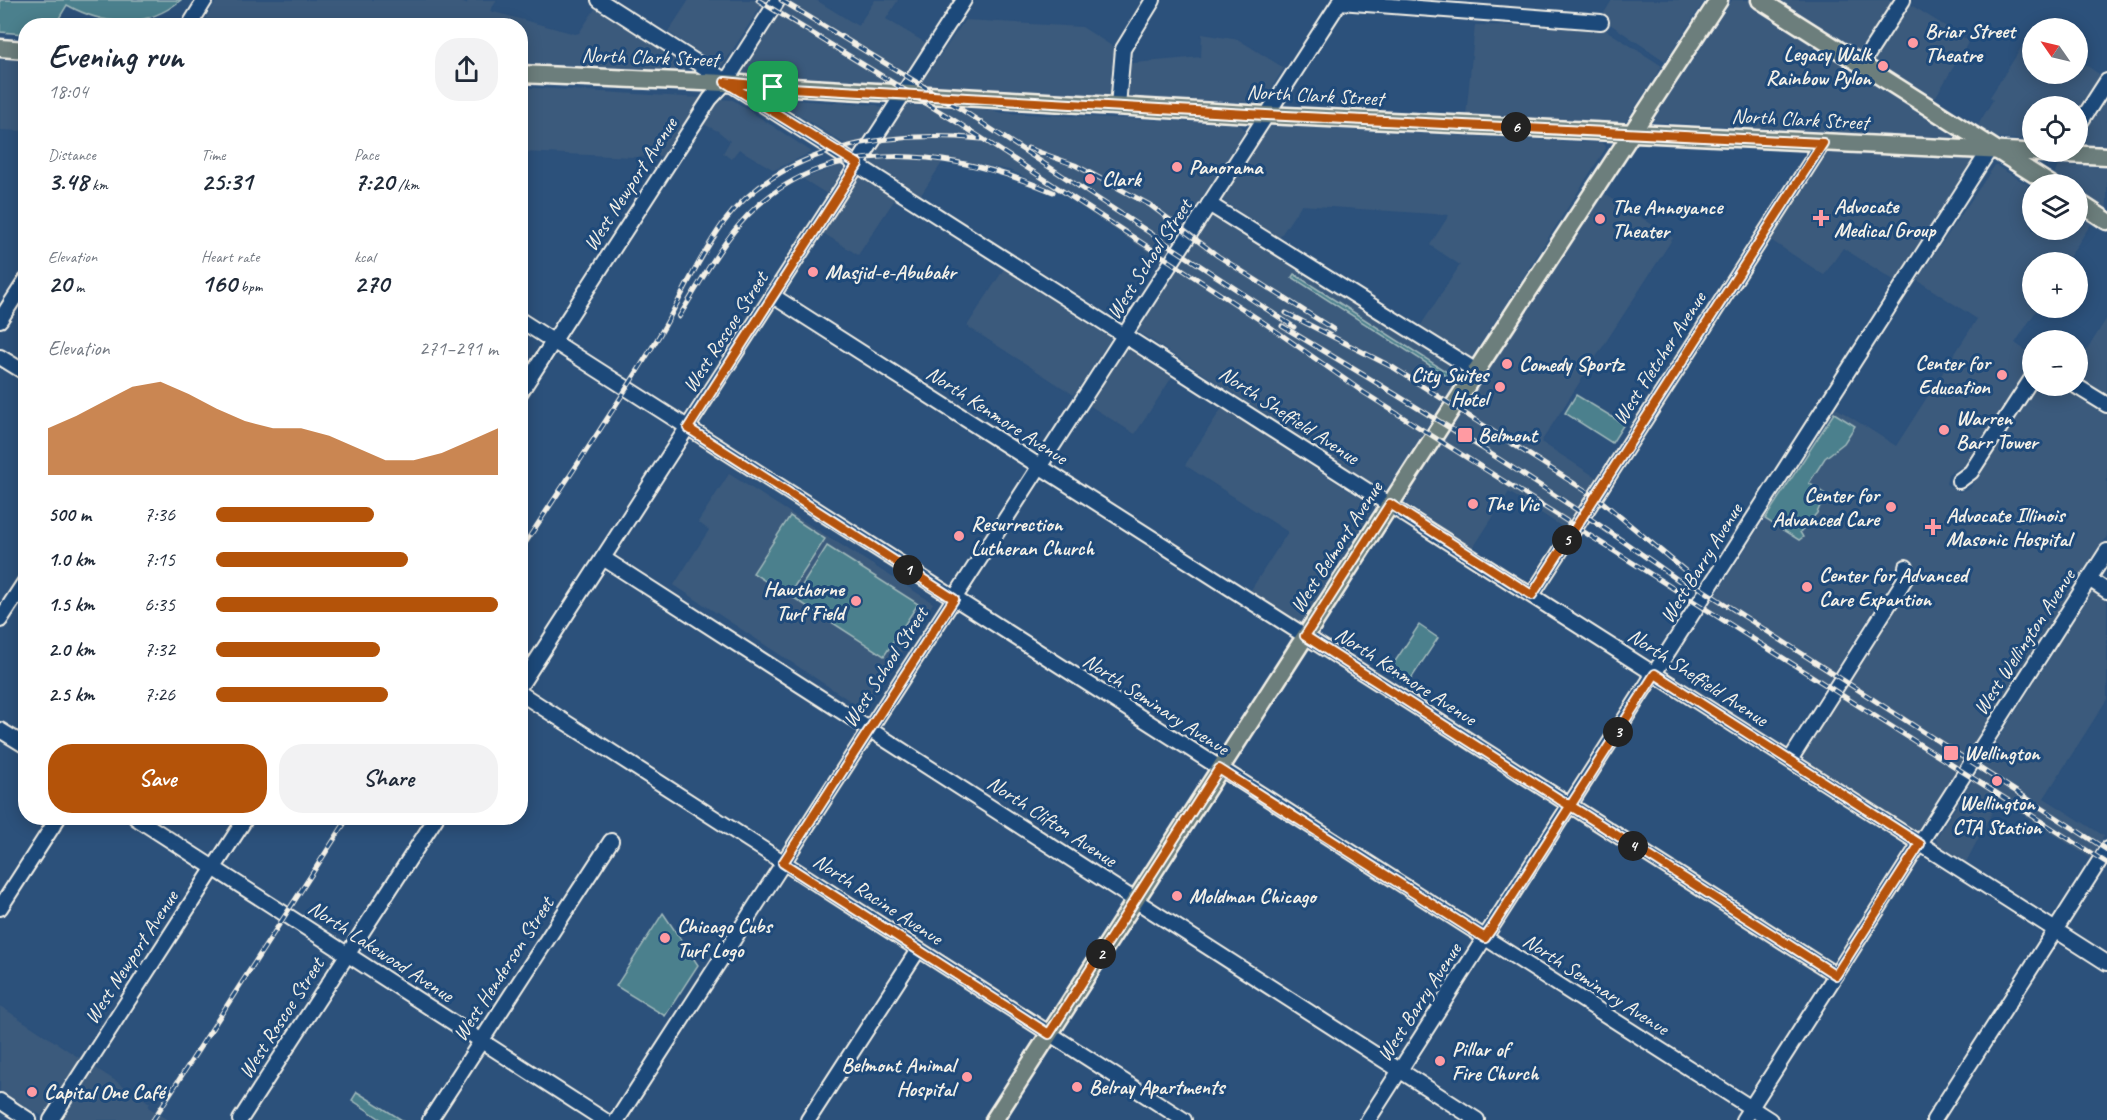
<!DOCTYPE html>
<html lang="en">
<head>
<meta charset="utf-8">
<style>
	body { margin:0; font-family:Caveat,sans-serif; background:#f2f2f3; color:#1f2937; height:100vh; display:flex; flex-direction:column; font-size:22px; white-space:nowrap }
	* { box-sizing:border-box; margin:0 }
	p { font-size:20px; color:#747a83 }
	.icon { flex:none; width:33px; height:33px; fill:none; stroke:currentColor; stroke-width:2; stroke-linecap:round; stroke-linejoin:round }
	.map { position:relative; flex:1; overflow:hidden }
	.side { position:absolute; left:18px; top:18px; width:510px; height:807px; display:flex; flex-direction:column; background:#fff; border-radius:24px; box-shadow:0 3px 15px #0003 }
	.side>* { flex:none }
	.needle { width:39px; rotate:304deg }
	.controls { position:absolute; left:2022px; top:18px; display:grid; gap:12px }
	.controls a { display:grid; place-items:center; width:66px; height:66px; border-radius:50%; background:#fff; box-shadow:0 3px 15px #0003; font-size:30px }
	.pin { position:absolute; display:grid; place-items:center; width:51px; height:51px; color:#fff; margin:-26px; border-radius:12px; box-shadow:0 3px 9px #0006 }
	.km { position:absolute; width:30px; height:30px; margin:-15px; border-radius:50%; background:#222; color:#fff; font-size:16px; line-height:30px; text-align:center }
	.round { display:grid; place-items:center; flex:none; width:63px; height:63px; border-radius:24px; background:#f2f2f3 }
	.overview { display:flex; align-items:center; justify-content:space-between; height:102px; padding:0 30px }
	h1 { font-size:33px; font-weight:700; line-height:45px }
	.metrics { display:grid; grid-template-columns:repeat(3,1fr); gap:9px; height:102px; padding:6px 30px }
	.metrics div { display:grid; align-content:center }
	.metrics b { font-size:26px; font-weight:700 }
	.metrics small { font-size:16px; font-weight:400 }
	.metrics p { font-size:16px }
	.chart { height:168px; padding:12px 30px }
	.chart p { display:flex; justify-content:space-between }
	.chart svg { width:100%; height:108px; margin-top:6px; fill:#b45309; opacity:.7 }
	.cta { display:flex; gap:12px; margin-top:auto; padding:12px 30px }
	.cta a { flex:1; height:69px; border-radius:24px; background:#b45309; color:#fff; font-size:24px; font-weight:700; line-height:69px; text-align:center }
	.cta a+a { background:#f2f2f3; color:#1f2937 }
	ul { padding:0 30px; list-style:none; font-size:20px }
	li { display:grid; grid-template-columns:96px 72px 1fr; align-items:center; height:45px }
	li i { height:15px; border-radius:8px; background:#b45309 }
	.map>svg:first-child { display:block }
	.built { fill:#3b5a7c }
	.green { fill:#4b808d; stroke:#a0b8ba; stroke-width:1.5 }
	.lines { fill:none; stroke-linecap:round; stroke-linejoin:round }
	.minor-casing { stroke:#f4f1e8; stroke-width:18 }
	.major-casing { stroke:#f4f1e8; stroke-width:21 }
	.minor { stroke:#1f4a7a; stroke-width:14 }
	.major { stroke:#6c7e7c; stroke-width:16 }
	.rail-casing { stroke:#f4f1e8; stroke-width:5 }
	.rail { stroke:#1f4a7a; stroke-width:3; stroke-dasharray:9; stroke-linecap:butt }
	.route-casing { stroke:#fff; stroke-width:12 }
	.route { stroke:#b45309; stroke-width:8 }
	.poi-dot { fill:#ff9aa2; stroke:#1f4a7a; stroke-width:2 }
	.labels { text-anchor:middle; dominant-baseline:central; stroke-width:6; stroke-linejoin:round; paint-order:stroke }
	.poi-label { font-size:21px; font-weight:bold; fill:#f4f1e8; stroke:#1f4a7a; text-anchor:start }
	.street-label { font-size:21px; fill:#f4f1e8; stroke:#1f4a7a }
</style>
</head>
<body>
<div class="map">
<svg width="2107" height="1120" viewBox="0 0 2107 1120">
	<rect width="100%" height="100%" fill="#2c517b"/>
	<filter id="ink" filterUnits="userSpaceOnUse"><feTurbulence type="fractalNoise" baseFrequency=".0167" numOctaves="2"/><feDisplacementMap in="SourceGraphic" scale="12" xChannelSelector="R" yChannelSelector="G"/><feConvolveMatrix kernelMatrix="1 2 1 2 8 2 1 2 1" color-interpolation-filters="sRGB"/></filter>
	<g filter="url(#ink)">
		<g class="built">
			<path d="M217,0H455L466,4L469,0H497L490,11L575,34L579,33L597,6L685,65L684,72L521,64L520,26H201Z"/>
			<path d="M689,0H765L721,68L668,32Z"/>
			<path d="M787,0H816L858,26L875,0H898L886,19L929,45L899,86L745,79L740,73Z"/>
			<path d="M1612,0H1705L1665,61L1601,18Z"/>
			<path d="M1732,0H1903L1969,41L1935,98L1978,125L1993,100L1990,97L2032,31V74H2078V60L2102,76L2078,114V106H2032V141L1998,138L1903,286L1843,248L1824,275L1757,231L1822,131L1652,122Z"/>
			<path d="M965,20L1082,27L1115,48L1112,65L1201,57L1202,34L1239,40L1284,68L1262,103L925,90L920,87L921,83Z"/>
			<path d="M1475,25L1601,27L1662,66L1624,124L1466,116Z"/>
			<path d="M0,59L25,60V131L0,130Z"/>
			<path d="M521,87L733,100L812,152L774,170L739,149L731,159L723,153L730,141L718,131L688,117L662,156L634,157L521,152Z"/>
			<path d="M2107,93V146L2078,145V139Z"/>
			<path d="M791,100L877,105L883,109V114L857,152L789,109Z"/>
			<path d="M903,105L983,109L1003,113L1240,124L1245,131L1161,261L1059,192L1009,170L945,158L921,195L880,168L870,165L867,158Z"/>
			<path d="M1269,126L1602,143L1606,148L1470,360L1419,328L1460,265L1430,245L1449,215L1301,205L1279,238L1222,200V196Z"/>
			<path d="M843,164L845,166L827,194L803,179Z"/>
			<path d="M1995,165L2032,187V230H2078V216L2091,224L2066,262H2032V308H2038L2015,343L2032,355L2027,364L2029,374L2019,390L2011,395L1963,466L1948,474L1946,484L1959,492L1970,488L2036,386H2062L2107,414V536L2051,624L2052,627L2043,637L1921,829L1915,831L1806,760L1802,754L1912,581L1913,571L1902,564L1825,688L1705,612L1836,408L1896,446L1977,319L1917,280Z"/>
			<path d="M2058,165L2107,167V209L2078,191V184H2068L2054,176Z"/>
			<path d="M858,175L895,199L858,255L820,231Z"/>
			<path d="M1603,193L1673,238L1541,442L1597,478L1564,528L1509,492L1473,548L1407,504L1406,498L1472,396L1471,392L1479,380L1483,379Z"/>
			<path d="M1211,213L1448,364H1455L1462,370L1463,376L1453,387L1388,487L1369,481L1137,331Z"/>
			<path d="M1004,269L1111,338L1074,395L967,326Z"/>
			<path d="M2107,318V397L2078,379V364Z"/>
			<path d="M1125,346L1172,377L1135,434L1087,404Z"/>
			<path d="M1222,408L1371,505L1373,509L1299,626L1249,593L1288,532L1185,465Z"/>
			<path d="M729,474L933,603L864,710L674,585L709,530L698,522Z"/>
			<path d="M2090,590L2107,601V699L2044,798L2104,836L2090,858L1999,799L1966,862L1937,844L1936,838L2053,653V649L2081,610L2080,606Z"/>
			<path d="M0,1006L81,1059L42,1116L0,1091Z"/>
			<path d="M94,1067L150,1103L148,1107L168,1120H60Z"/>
		</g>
		<g class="green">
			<path d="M0,0H181C146,29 105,26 67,5L55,25L26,26L25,34L0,32Z"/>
			<path d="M1294,274L1453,376L1451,379L1292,277Z"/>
			<path d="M1576,395L1624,424L1612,443L1565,413Z"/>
			<path d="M1834,413L1855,426L1844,443L1825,458L1809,483L1825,494L1817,513L1800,532L1803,537L1799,540L1765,519Z"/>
			<path d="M790,516L825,539L788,596L753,573Z"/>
			<path d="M827,546L918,604L884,656L794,598Z"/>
			<path d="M1419,625L1438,638L1407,685L1388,672Z"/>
			<path d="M663,913L698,965L665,1016L616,986Z"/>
			<path d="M357,1092L402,1120H382L352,1100Z"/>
		</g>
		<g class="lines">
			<g class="minor-casing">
				<g id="minor">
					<path d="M599,0L2107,963"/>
					<path d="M1340,2L1601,22"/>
					<path d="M189,26L205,0"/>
					<path d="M1861,65L1903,0"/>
					<path d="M1118,106L1123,49L1153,0"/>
					<path d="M2078,126L2107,81"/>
					<path d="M1209,204L1476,371"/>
					<path d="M773,296L1836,975"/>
					<path d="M0,320L26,280"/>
					<path d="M520,320L1770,1120"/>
					<path d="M0,357L26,373"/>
					<path d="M2076,386L2107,405"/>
					<path d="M520,393L710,99L725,83L778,0"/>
					<path d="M1959,481L1971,472L2032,378"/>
					<path d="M603,558L1477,1120"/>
					<path d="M2089,579L2107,591"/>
					<path d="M1532,595L1823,143"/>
					<path d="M0,620L26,580"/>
					<path d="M520,686L964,0"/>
					<path d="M520,693L1184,1120"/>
					<path d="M0,730L26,746"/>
					<path d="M1790,760L1905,579L1906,567"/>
					<path d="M136,818L604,1120"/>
					<path d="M0,908L58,818"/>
					<path d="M0,1101L29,1120"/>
					<path d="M51,1120L246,818"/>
					<path d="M240,1120L436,818"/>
					<path d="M430,1120L611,841"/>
					<path d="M617,1120L1341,0"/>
					<path d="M808,1120L918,950"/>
					<path d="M1368,1120L1990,149"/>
					<path d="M1743,1120L2107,551"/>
					<path d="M1934,1120L2107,849"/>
				</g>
			</g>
			<g class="major-casing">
				<g id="major">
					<path d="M1760,0L2050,184"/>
					<path d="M0,48L26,50"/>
					<path d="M520,74L725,83L1266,115L2107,156"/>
					<path d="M2078,202L2107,221"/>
					<path d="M994,1120L1476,371L1719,0"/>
				</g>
			</g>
			<use href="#minor" class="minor"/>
			<use href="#major" class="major"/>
			<g class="rail-casing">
				<g id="rail">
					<path d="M758,0L960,124L1266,324L1363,392L2107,863"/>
					<path d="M781,0L959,108L1294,327"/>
					<path d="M1028,148L1075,165L1150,205L1218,256L1333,329"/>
					<path d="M1286,313L1394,368L1600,500L1695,579"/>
					<path d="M679,317C700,283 720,244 748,215C829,131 956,151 1053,192"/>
					<path d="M1282,326C1420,408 1558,493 1688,587"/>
					<path d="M520,551C566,481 613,412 656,341C680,302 697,259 724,222C783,145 890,130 981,139"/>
					<path d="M1683,577L2107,850"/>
					<path d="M153,1120L348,818"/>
				</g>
			</g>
			<use href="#rail" class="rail"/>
		</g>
	</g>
	<g class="lines" filter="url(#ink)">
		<g class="route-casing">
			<path id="route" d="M773,87L725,82L858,164L688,428L954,599L783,863L1049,1034L1219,769L1485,938L1492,928C1546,843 1601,759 1655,674L1920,844L1836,975L1582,813L1559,799L1305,636L1390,504L1532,595L1823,143L1266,115L773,87"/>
		</g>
		<use href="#route" class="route"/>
	</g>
	<g class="poi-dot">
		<circle cx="1913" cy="43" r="6"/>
		<circle cx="1883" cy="66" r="6"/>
		<circle cx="1177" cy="167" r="6"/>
		<circle cx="1090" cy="179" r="6"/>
		<path d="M1818 209h6v6h6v6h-6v6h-6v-6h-6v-6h6z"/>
		<circle cx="1600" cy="219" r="6"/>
		<circle cx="813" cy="272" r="6"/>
		<circle cx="1507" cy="364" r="6"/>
		<circle cx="2002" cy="375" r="6"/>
		<circle cx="1500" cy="387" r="6"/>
		<circle cx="1944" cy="430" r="6"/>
		<rect x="1457" y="427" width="16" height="16" rx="3"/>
		<circle cx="1473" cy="504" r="6"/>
		<circle cx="1891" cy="507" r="6"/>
		<path d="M1930 518h6v6h6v6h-6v6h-6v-6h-6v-6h6z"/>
		<circle cx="959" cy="536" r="6"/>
		<circle cx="1807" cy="587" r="6"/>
		<circle cx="856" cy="601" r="6"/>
		<rect x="1943" y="745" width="16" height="16" rx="3"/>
		<circle cx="1997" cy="781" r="6"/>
		<circle cx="1177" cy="896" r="6"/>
		<circle cx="665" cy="938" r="6"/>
		<circle cx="1440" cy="1061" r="6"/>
		<circle cx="967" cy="1077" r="6"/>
		<circle cx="1077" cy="1087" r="6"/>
		<circle cx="32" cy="1092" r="6"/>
	</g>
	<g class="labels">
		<g class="poi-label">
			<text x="1925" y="31">Briar Street<tspan x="1925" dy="24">Theatre</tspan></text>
			<text x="1871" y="54" text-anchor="end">Legacy Walk<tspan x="1871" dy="24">Rainbow Pylon</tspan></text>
			<text x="1189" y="167">Panorama</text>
			<text x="1102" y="179">Clark</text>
			<text x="1834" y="206">Advocate<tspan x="1834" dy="24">Medical Group</tspan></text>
			<text x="1612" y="207">The Annoyance<tspan x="1612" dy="24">Theater</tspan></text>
			<text x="825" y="272">Masjid-e-Abubakr</text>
			<text x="1990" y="363" text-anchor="end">Center for<tspan x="1990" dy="24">Education</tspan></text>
			<text x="1519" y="364">Comedy Sportz</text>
			<text x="1488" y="375" text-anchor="end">City Suites<tspan x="1488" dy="24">Hotel</tspan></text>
			<text x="1956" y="418">Warren<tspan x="1956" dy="24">Barr Tower</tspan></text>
			<text x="1478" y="435">Belmont</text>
			<text x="1879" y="495" text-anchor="end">Center for<tspan x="1879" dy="24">Advanced Care</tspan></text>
			<text x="1485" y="504">The Vic</text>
			<text x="1946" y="515">Advocate Illinois<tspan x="1946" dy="24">Masonic Hospital</tspan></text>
			<text x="971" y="524">Resurrection<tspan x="971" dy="24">Lutheran Church</tspan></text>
			<text x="1819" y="575">Center for Advanced<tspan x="1819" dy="24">Care Expantion</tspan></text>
			<text x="844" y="589" text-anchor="end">Hawthorne<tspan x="844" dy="24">Turf Field</tspan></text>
			<text x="1964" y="753">Wellington</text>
			<text x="1997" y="803" text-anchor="middle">Wellington<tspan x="1997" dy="24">CTA Station</tspan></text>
			<text x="1189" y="896">Moldman Chicago</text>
			<text x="677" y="926">Chicago Cubs<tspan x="677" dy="24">Turf Logo</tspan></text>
			<text x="1452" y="1049">Pillar of<tspan x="1452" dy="24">Fire Church</tspan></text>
			<text x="955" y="1065" text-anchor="end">Belmont Animal<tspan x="955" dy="24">Hospital</tspan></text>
			<text x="1089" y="1087">Belray Apartments</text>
			<text x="44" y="1092">Capital One Café</text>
		</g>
		<g class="street-label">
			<text transform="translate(650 57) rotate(2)">North Clark Street</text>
			<text transform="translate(1315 95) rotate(3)">North Clark Street</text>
			<text transform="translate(1800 119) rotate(3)">North Clark Street</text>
			<text transform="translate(630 184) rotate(-57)">West Newport Avenue</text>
			<text transform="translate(1149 259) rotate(-57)">West School Street</text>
			<text transform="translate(725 332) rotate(-57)">West Roscoe Street</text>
			<text transform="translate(1659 358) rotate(-57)">West Fletcher Avenue</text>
			<text transform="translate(997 415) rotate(33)">North Kenmore Avenue</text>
			<text transform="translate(1289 415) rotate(33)">North Sheffield Avenue</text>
			<text transform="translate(1336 547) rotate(-57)">West Belmont Avenue</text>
			<text transform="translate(1701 563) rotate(-58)">West Barry Avenue</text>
			<text transform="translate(2024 642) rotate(-57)">West Wellington Avenue</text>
			<text transform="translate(885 667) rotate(-57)">West School Street</text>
			<text transform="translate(1406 676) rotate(33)">North Kenmore Avenue</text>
			<text transform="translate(1698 677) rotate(33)">North Sheffield Avenue</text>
			<text transform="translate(1156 704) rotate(33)">North Seminary Avenue</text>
			<text transform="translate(1052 821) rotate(33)">North Clifton Avenue</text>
			<text transform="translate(878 899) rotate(33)">North Racine Avenue</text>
			<text transform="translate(381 951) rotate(33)">North Lakewood Avenue</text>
			<text transform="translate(131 957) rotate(-57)">West Newport Avenue</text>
			<text transform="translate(503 969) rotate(-57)">West Henderson Street</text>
			<text transform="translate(1596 984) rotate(33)">North Seminary Avenue</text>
			<text transform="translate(1419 1002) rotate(-57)">West Barry Avenue</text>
			<text transform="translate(281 1018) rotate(-57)">West Roscoe Street</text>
		</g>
	</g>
</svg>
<div class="controls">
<a><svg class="needle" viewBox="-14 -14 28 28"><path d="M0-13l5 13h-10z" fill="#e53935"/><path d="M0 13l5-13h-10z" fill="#747a83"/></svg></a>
<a><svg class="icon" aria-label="locate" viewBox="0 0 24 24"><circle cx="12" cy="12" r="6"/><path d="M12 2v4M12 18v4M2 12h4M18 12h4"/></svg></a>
<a><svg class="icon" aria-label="layers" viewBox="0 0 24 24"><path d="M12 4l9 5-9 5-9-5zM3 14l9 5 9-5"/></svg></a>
<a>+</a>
<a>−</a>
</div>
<div class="pin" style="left:773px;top:87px;background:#1e9e55"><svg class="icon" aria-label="arrive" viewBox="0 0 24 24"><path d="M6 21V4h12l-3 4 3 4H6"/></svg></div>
<b class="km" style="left:908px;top:570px">1</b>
<b class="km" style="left:1101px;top:954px">2</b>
<b class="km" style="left:1618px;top:732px">3</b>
<b class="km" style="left:1633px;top:846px">4</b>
<b class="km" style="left:1567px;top:540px">5</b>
<b class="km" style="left:1516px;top:127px">6</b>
<section class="side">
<div class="overview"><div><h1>Evening run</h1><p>18:04</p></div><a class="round"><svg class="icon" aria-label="share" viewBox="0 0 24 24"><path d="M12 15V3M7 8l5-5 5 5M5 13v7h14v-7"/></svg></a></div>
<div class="metrics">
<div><p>Distance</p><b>3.48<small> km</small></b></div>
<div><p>Time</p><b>25:31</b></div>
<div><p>Pace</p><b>7:20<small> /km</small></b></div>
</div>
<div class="metrics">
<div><p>Elevation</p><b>20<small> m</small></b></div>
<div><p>Heart rate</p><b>160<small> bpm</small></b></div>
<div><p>kcal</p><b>270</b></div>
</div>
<div class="chart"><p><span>Elevation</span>271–291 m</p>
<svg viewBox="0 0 160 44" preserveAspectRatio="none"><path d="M0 44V25L10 20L20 14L30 8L40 6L50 11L60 17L70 22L80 25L90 25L100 28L110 33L120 38L130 38L140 35L150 30L160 25V44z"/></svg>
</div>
<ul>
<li><b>500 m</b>7:36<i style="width:56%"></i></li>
<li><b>1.0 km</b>7:15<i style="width:68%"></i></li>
<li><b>1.5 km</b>6:35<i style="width:100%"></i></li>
<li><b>2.0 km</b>7:32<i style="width:58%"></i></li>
<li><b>2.5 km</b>7:26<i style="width:61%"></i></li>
</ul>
<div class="cta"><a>Save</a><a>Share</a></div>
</section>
</div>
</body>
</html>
